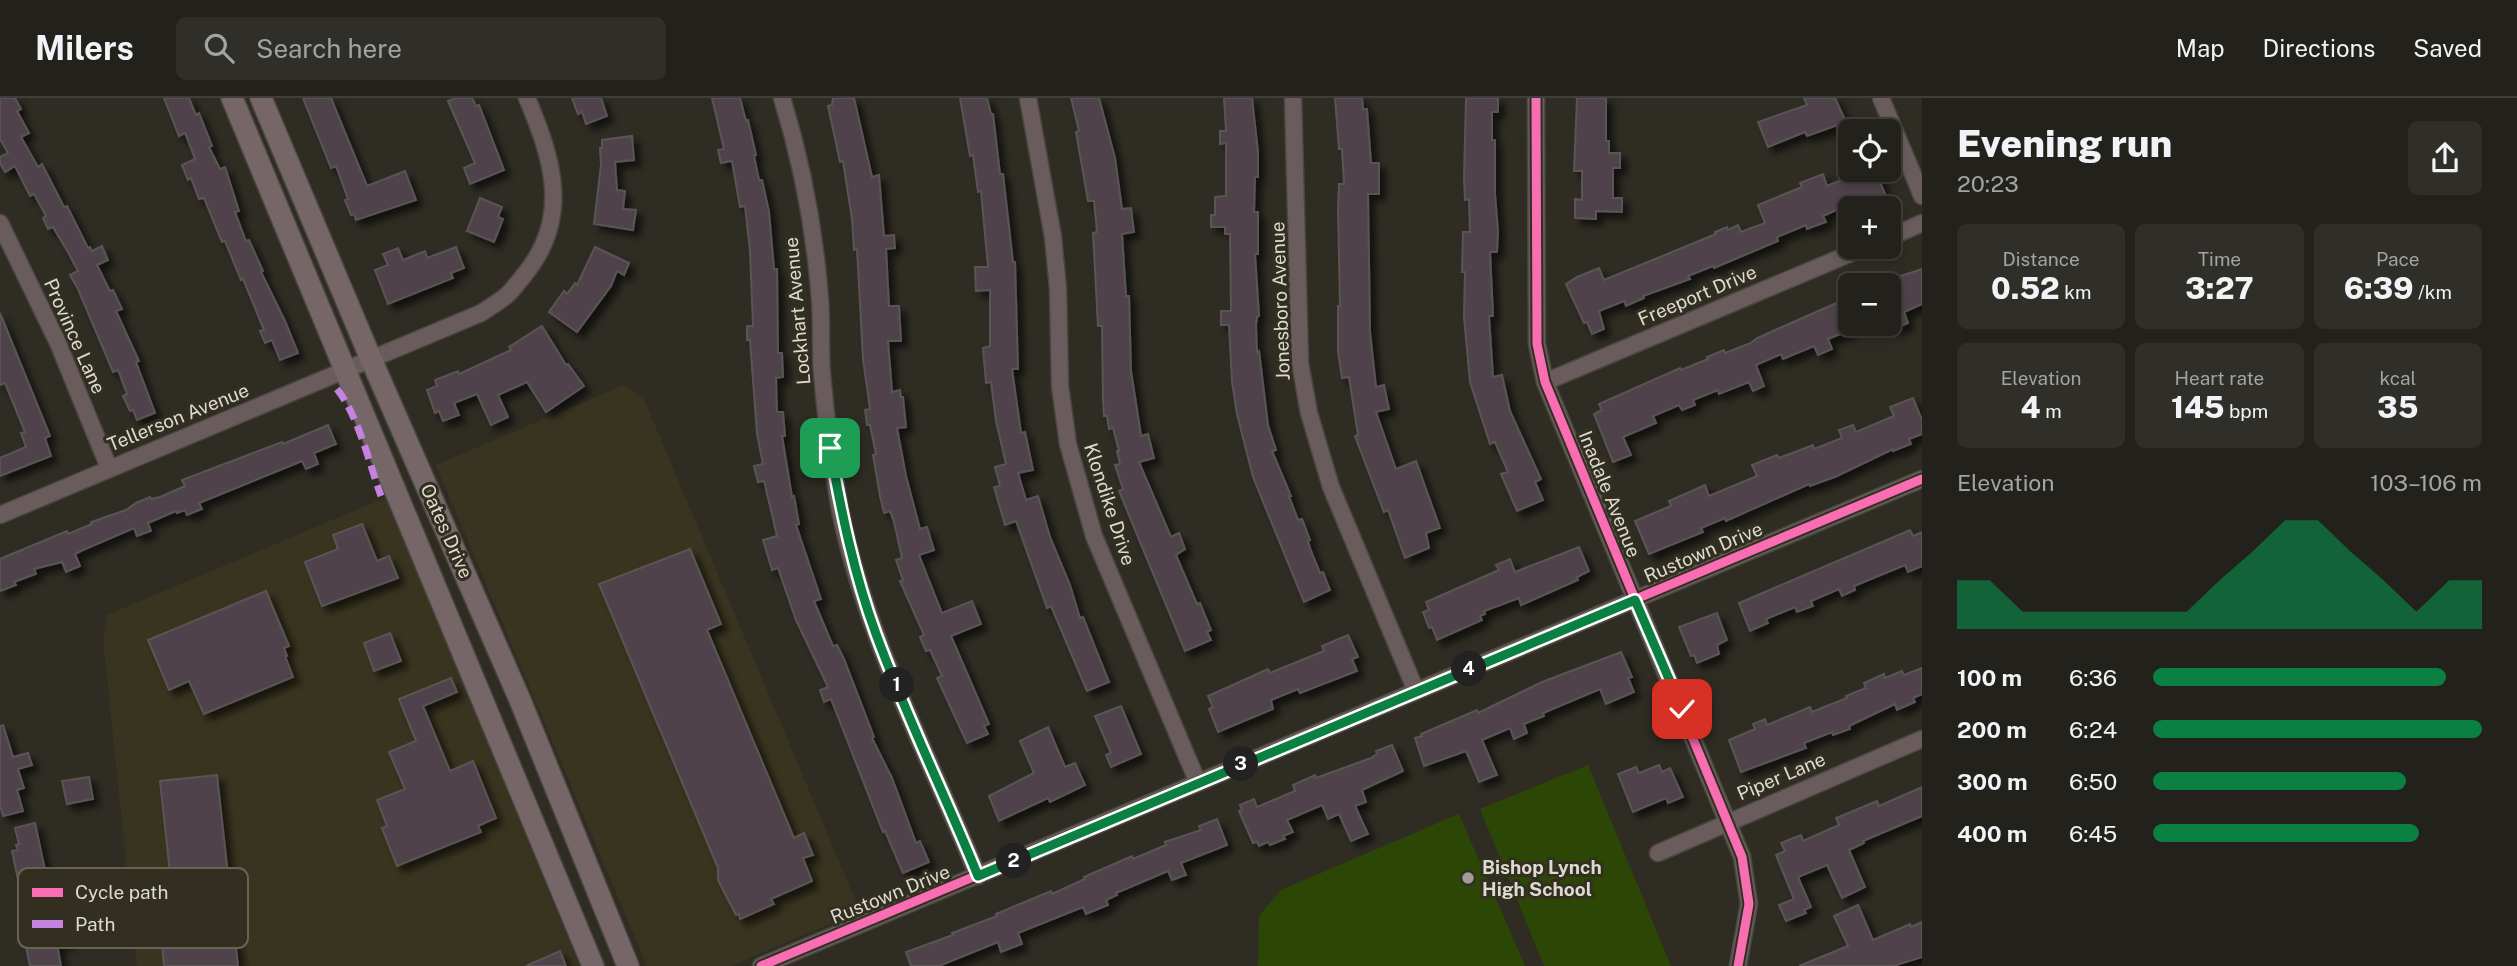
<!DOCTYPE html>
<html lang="en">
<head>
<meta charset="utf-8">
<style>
	body { margin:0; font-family:"Public Sans",sans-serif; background:#2f2e28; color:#f1f3f6; height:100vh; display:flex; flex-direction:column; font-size:26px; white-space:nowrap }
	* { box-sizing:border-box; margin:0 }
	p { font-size:23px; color:#a3a3a3 }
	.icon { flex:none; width:38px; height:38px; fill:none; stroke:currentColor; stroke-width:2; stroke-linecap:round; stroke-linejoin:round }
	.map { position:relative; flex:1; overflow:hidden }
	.panel { display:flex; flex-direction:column; background:#23211b; width:595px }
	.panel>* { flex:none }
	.tools { position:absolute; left:1838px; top:21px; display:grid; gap:14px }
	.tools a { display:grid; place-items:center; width:63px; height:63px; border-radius:10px; background:#23211b; box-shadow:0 4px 10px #0003,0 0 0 2px #403e3a; font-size:35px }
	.pin { position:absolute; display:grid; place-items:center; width:60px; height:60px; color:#fff; margin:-30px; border-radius:14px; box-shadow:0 4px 10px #0006 }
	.km { position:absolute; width:35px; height:35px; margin:-18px; border-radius:50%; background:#222; color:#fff; font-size:19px; line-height:35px; text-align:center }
	.round { display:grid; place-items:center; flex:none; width:74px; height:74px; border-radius:10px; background:#2f2e28 }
	.head { display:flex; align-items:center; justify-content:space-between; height:119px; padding:0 35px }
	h1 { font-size:38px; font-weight:800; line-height:52px }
	.figures { display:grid; grid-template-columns:repeat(3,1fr); gap:10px; height:119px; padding:7px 35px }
	.figures div { display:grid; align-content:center; border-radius:10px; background:#2f2e28; text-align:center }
	.figures b { font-size:30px; font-weight:800 }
	.figures small { font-size:19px; font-weight:400 }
	.figures p { font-size:19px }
	.chart { height:196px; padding:14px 35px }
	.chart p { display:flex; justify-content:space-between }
	.chart svg { width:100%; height:126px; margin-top:7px; fill:#0b8043; opacity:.7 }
	ul { padding:0 35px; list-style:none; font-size:23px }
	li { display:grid; grid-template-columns:112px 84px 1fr; align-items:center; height:52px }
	li i { height:18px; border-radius:9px; background:#0b8043 }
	header { display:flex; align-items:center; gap:42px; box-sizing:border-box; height:98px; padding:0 35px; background:#23211b; border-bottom:2px solid #403e3a }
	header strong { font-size:33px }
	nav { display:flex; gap:38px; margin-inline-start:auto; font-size:24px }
	.search { width:490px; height:63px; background:#2f2e28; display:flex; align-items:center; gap:18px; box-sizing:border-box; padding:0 24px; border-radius:10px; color:#a3a3a3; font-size:26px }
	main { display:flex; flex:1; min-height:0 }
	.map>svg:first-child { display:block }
	.built { fill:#393420 }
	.green { fill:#2c4705 }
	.building { fill:#50434b; stroke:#595554; stroke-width:2; filter:url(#shadow) }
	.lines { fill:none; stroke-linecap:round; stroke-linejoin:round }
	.street-casing { stroke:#4a4741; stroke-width:19 }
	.secondary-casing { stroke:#4a4741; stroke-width:24 }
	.street { stroke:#6a5c5d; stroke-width:16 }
	.secondary { stroke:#766667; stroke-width:21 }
	.quiet { stroke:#c483df; stroke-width:7; stroke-dasharray:14 7; stroke-linecap:butt }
	.cycleway-casing { stroke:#332f20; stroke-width:13 }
	.cycleway { stroke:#f96db3; stroke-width:9 }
	.route-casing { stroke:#fff; stroke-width:14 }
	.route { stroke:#0b8043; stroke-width:9 }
	.poi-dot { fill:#a09e94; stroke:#332f20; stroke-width:2.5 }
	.labels { text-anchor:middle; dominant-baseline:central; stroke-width:6; stroke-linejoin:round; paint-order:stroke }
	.street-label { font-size:19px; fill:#dddbd1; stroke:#332f20 }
	.poi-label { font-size:19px; font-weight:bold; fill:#dddbd1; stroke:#332f20; text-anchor:start }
	.key { fill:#332f20; stroke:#666355; stroke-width:2 }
	.key-label { font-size:19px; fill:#dddbd1 }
</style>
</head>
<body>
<header>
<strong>Milers</strong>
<div class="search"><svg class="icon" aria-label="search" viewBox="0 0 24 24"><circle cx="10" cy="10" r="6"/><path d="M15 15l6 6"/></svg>Search here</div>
<nav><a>Map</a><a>Directions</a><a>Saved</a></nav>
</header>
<main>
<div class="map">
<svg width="1922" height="868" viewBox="0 0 1922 868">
	<defs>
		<filter id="shadow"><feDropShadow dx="6" dy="6" stdDeviation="3.5" flood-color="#0009"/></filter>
	</defs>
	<rect width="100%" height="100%" fill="#2f2c24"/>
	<g class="built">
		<path d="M624,287L643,299L860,813L731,868H647L436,367Z"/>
		<path d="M387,399L579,868H137L103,542L107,517Z"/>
	</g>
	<g class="green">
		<path d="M1588,667L1671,868H1544L1480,711Z"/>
		<path d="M1459,716L1525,868H1258L1259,818L1281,792Z"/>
	</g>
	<g class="building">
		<path d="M0,0H15L21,11L17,13L29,35L21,39L38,69L42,66L64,109L67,108L88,150L90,149L92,153L102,148L108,162L97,167L110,193L113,192L122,211L116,213L139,263L136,264L155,315L137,322L133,312L130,313L123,298L127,296L118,272L113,274L78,191L70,177L78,173L69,156L53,129L48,131L43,120L46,118L34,96L30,98L15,68L5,74L0,65V59L8,55L0,41Z"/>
		<path d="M164,0H189L196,17L199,15L212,48L209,49L220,71L225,69L239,113L235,114L246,143L249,142L263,173L261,174L285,223L298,255L280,262L272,242L265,245L260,233L264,232L243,181L241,182L225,143L222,144L204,100L199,101L191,80L188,82L182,67L195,61L185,35L179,38Z"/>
		<path d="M303,0H331L367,88L405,73L416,102L356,122L354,116L351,117L345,102L348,101L336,68L331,70Z"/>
		<path d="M456,0H472L476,8L479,7L504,72L470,86L464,70L475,65L448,3Z"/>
		<path d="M572,0H601L607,18L586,26L582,14L578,16Z"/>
		<path d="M712,0H740L746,23L748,22L756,57L754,58L759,82H762L769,114L774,171H777L778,255H782L783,279L776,280L777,314H783L785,338H782L792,399L794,398L799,426L796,427L821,501L814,503L833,548L837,547L844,561L874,639L872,640L892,680L916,745L920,743L929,764L903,775L885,733L883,734L831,601L824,604L820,592L828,589L796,522L778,470L772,472L763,442L777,438L764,383L758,384L754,368L763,366L757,336L750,242H747V228H753L750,153L745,108L740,109L732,63L721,65L718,52L724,51Z"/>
		<path d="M833,0H854L872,79L879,77L884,138L894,137L895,150L886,151L889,208H899L901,243H888L892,294L900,292L901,299H903L906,329L897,330L906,378L920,431L927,429L934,452L919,457L942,515L972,503L981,526L951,538L989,626L984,628L988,636L967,645L937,580L942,578L930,552L926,553L920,539L924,537L900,483L903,482L896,462L902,460L894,424L890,413L884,415L880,398L873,357L876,356L870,327H867L865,312L870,311L863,261L857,151L854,152L852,121L843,63L840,64L828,8L832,7Z"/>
		<path d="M960,0H987L991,16H993L1000,76H1003L1013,164H1015L1018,271H1012L1021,335L1025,334L1033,372L1018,375L1026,402L1038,398L1050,439L1070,487L1080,520L1083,519L1109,584L1087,593L1051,508L1047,510L1016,423L1005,427L994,389L1000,388L995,369L1006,366L996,323L991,284L986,285L983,250L990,248V192L976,193L975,169H988L981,93L978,94L973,57L970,58Z"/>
		<path d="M1071,0H1099L1115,60L1122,111L1131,110L1134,134L1122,136L1126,198H1129L1131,273L1141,338L1148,336L1154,360L1139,364L1171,439L1179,435L1185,451L1176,457L1197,506L1200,505L1211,532L1207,534L1211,542L1185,553L1119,393L1123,391L1115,367L1120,366L1117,353H1119L1113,330L1109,331L1107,318H1104L1103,302L1102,228H1098L1093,135L1097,134L1094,103H1088L1076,34L1079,33Z"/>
		<path d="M1224,0H1252L1258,54V79H1255L1254,114H1258V156H1255L1259,218L1257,219L1256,227L1257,254L1259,253L1268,327L1276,352L1272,353L1291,398H1289L1298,422L1302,421L1310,442L1308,443L1310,450L1320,475L1323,474L1330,492L1304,504L1253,379L1237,316L1232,284L1229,227H1221V213H1231L1230,136H1225V129H1211V117H1215V99L1226,98V45L1220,46V33H1226Z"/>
		<path d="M1335,0H1362L1363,11H1367L1371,65H1379V96H1368L1370,234L1376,289L1384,287L1389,311L1376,314L1396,371L1416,363L1440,430L1426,435L1429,450L1405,460L1388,412L1384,414L1355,338L1358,337L1349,279L1342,280L1338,254V208H1340L1338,110L1339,86H1344L1342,51H1339Z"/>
		<path d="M1466,0H1498V14H1492V42H1495V96L1498,134L1497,154H1490L1493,218H1489L1493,279L1502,277L1510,313L1541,381L1535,384L1543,402L1517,413L1501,376L1508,374L1495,344L1490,346L1470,284L1464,219L1465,174H1462L1463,134H1470L1469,101L1465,102L1464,80Z"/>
		<path d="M1577,0H1606V43H1609V55H1620V70H1613V100H1622V114L1596,113V121L1575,120V101L1582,102V73H1574Z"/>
		<path d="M1804,0H1835L1846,24L1807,38L1805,34L1768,49L1758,24L1807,7Z"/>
		<path d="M632,38L634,62L615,64L617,92L625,93L623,111L636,112L633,132L594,126L601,67L600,50H602V42Z"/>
		<path d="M1866,72H1875L1885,96L1867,103L1868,105L1850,110V112L1847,107L1823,118L1826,124L1807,131L1806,127L1777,139L1778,143L1714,170L1713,168L1688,178L1690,181L1643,198L1644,200L1626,208L1624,203L1599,213L1604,231L1592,236L1587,224L1584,225L1566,186L1577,179L1599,170L1604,182L1716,136L1715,134L1727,129L1728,132L1738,127L1741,134L1765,125L1758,107L1802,89L1800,85L1823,76L1827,88Z"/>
		<path d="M480,100L502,109L498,119L503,121L494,144L467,133Z"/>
		<path d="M456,149L464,170L451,175L453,180L388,206L375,172L388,167L383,156L398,150L403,162L425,153L427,160Z"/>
		<path d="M595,149L629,165L624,177L617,173L611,188L577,234L549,214L564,193L567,196L575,185L577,187Z"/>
		<path d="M1922,171V206L1904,214L1908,225L1892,232L1888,224V182Z"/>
		<path d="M1850,199V232L1828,241L1832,251L1818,257L1814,248L1783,261L1781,256L1756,267L1764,288L1753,293L1749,284L1719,296L1718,292L1693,302L1695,307L1682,312L1679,307L1653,318L1656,325L1623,339L1631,357L1613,364L1594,316L1602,312L1599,306L1680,270L1681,272L1708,261L1707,259L1724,252L1725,255L1751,245L1757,240Z"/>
		<path d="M0,215L50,338L45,340L51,358L0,378V360L26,349L21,335L25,334L5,285L0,287Z"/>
		<path d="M542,228L566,267L568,266L584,288L546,314L527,284L498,297L508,319L491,327L477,296L454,305L459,317L443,323L439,313L435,315L427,292L437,288L435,282L458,273L459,276L511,252L509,249Z"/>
		<path d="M1913,300L1922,322V336L1909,341L1911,346L1893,353V351L1837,378L1810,388L1809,386L1726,423L1725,420L1701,430L1703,434L1649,456L1635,423L1671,408L1669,403L1705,387L1709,398L1757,378L1752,367L1777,357L1779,360L1813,347L1814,351L1842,340L1839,332L1853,327L1856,334L1894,318L1890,309Z"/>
		<path d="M328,327L336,346L314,355L318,366L306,371L302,363L199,405L202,411L187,417L185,412L177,415L176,413L148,425L151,433L137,438L134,430L83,452L75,456L80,468L66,474L62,464L34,471L36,476L14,484L16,487L0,493V461L67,433L68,436L92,426L91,424L126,412L136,405L150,399L151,401L160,399L185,388L182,382L282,344L283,346Z"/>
		<path d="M362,426L377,463L389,458L398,480L322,508L305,464L338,451L333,437Z"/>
		<path d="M1910,432L1913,438L1922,434V468L1908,474L1905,467L1854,488L1855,492L1842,498L1839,491L1811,503L1813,508L1797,514L1795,509L1766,521L1768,525L1750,533L1739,505Z"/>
		<path d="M1579,449L1589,473L1577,479L1578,482L1521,507L1519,500L1484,513L1485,516L1480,518L1482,522L1437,542L1432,529L1429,530L1423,514L1429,512L1426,504L1499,472L1496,467L1510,461L1515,474Z"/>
		<path d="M690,451L721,526L707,532L794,740L804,735L813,757L803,760L812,783L771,801L774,806L740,821L739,816L736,817L718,782V770L599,486Z"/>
		<path d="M266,493L289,548L284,550L287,558H285L293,579L204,616L189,583L169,592L148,542Z"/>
		<path d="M1717,515L1727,542L1717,547L1719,556L1697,565L1694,557L1691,558L1679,529Z"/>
		<path d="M390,535L401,563L374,573L364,545Z"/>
		<path d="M1348,537L1358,559L1352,561L1357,573L1300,595L1298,591L1271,602L1273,611L1218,634L1209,611L1213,609L1208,598L1268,571L1270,575L1324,553L1322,548Z"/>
		<path d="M1621,554L1632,579L1628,580L1634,594L1606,606L1600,591L1543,615L1544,618L1524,626L1527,635L1514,641L1510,630L1482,642L1497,677L1479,684L1466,653L1424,668L1415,640L1422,638L1421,636L1477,612L1478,615L1542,584Z"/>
		<path d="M1922,570V596L1913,600L1915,604L1897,612L1895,606L1849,628L1850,631L1833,637L1832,634L1804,645L1806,650L1741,674L1729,642L1755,631L1753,626L1765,621L1767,627L1810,609L1812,614L1847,600L1846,598L1866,590L1864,585L1884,576L1885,580L1902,573L1904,577Z"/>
		<path d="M451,580L457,594L423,608L450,673L473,663L496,720L478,728L481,734L397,768L382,730L387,728L377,702L405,691L389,654L416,643L399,601Z"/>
		<path d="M1121,608L1141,656L1111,669L1106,657L1111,655L1095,618Z"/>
		<path d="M3,627L13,659L28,655L32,667L18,671L24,690L17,692L23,713L3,718L0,707V628Z"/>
		<path d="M1048,629L1065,669L1075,665L1085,687L1050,704L1048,700L999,723L989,698L1034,675L1020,643Z"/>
		<path d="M1392,647L1403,673L1362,692L1366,704L1355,708L1368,736L1351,743L1339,716L1328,721L1322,707L1287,722L1293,734L1283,738L1285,741L1270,747L1268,744L1259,748L1257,744L1253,745L1239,713L1242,712L1240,707L1254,701L1257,709L1295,693L1293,687L1315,677L1316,680L1371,660L1377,656L1376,653Z"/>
		<path d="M1659,667L1662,674L1670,670L1683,699L1668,705L1666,700L1633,714L1618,676L1636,669L1639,675Z"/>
		<path d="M217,677L238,868H164L158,807L173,802L160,683Z"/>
		<path d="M89,679L93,701L67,706L62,683Z"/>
		<path d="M1922,689V718L1863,743L1864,745L1849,752L1865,789L1842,800L1827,767L1798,779L1811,809L1804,812L1806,815L1786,823L1779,807L1794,801L1776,757L1785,753L1781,745L1801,737L1803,743L1839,727L1836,720L1877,703L1879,708Z"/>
		<path d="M1217,721L1227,747L1181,765L1186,777L1172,782L1168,773L1116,795L1117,797L1106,802L1108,807L1086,816L1083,809L1018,835L1022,846L1001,854L998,844L939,868H911L906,854L953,837L952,835L997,818L996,816L1051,793L1052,796L1085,781L1084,779L1132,758L1133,761L1159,750L1166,747L1165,744L1201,732L1199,728Z"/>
		<path d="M35,725L45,772L50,771L55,792L49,793L58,832L69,829L72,843L57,846L61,868H30L25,844L31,843L12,753L18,752L16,747L19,746L15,730Z"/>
		<path d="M1858,807L1873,842L1910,826L1911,829L1922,824V859L1893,868H1799L1848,848L1834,818Z"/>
		<path d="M560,853L566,868H526Z"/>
	</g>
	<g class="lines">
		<g class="street-casing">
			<g id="street">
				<path d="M782,0C802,65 815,134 820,202C822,227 820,252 822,276C826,322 832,367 840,412C866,540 929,658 978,778"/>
				<path d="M1028,0L1053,139L1058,191L1060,288L1068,346L1094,438L1198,685"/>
				<path d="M1293,0L1300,265L1309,315L1331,389L1416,593"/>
				<path d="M1536,0L1537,246L1545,284L1742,759L1749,806L1738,868"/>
				<path d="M1881,0L1922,98"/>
				<path d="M0,125L58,245L109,370"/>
				<path d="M1888,140L1922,125"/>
				<path d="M1545,284L1866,149"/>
				<path d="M0,417L481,215C490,209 499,204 507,197C514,191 519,183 525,176C571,119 553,62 527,0"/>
				<path d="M1658,755L1922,641"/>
				<path d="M761,868L1922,381"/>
			</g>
		</g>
		<g class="secondary-casing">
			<g id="secondary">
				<path d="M232,0L593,868"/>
				<path d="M261,0L371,261L520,602L628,868"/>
			</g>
		</g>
		<use href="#street" class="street"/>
		<use href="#secondary" class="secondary"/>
		<path class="quiet" d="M337,291C359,319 369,365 381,398"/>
		<g class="cycleway-casing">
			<g id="cycleway">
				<path d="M1536,0L1537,246L1545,284L1742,759L1749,806L1738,868"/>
				<path d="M761,868L1922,381"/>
			</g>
		</g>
		<use href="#cycleway" class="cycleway"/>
	</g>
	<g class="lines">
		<g class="route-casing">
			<path id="route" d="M830,350C841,413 854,476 876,536C906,618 945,697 978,778L1635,502L1682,611"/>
		</g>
		<use href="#route" class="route"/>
	</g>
	<circle class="poi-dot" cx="1468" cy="780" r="7"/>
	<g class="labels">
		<g class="street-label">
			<text transform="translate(1697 197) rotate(-23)">Freeport Drive</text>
			<text transform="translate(1280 203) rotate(-92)">Jonesboro Avenue</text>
			<text transform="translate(797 213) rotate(-95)">Lockhart Avenue</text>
			<text transform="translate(75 238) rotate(66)">Province Lane</text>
			<text transform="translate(178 319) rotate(-22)">Tellerson Avenue</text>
			<text transform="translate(1610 396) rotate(68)">Inadale Avenue</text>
			<text transform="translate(1110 406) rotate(72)">Klondike Drive</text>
			<text transform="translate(447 433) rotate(66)">Oates Drive</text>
			<text transform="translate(1703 454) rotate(-23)">Rustown Drive</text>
			<text transform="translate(1781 678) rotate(-23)">Piper Lane</text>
			<text transform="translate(890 796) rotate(-22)">Rustown Drive</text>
		</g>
		<g class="poi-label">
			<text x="1482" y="769">Bishop Lynch<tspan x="1482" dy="22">High School</tspan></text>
		</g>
	</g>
	<rect x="18" y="770" width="230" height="80" rx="10" class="key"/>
	<rect x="32" y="790" width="31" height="9" fill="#f96db3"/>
	<rect x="32" y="822" width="31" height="8" fill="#c483df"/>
	<g class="key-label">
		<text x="75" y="801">Cycle path</text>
		<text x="75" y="833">Path</text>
	</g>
</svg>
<div class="tools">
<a><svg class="icon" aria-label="locate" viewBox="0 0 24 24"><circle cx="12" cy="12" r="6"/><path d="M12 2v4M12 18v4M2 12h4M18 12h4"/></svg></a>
<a>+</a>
<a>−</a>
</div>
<div class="pin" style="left:830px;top:350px;background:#1e9e55"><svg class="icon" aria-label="arrive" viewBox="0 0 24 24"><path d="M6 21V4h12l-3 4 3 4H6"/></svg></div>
<div class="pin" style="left:1682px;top:611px;background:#d93025"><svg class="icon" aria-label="check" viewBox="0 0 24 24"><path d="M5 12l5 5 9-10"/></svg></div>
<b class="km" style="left:897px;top:587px">1</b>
<b class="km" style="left:1014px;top:763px">2</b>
<b class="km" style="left:1241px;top:666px">3</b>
<b class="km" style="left:1469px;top:571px">4</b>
</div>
<section class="panel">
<div class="head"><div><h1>Evening run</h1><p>20:23</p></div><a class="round"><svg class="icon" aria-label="share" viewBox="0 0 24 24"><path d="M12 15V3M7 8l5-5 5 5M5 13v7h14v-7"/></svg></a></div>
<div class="figures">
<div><p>Distance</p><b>0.52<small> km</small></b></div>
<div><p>Time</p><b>3:27</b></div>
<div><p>Pace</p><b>6:39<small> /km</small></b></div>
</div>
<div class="figures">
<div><p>Elevation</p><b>4<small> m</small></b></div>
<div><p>Heart rate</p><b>145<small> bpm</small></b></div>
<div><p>kcal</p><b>35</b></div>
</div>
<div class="chart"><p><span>Elevation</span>103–106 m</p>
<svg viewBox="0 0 160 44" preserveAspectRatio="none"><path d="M0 44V27L10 27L20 38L30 38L40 38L50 38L60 38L70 38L80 27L90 17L100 6L110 6L120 17L130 27L140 38L150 27L160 27V44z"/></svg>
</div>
<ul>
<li><b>100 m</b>6:36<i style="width:89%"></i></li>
<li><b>200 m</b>6:24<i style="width:100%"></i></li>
<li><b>300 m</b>6:50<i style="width:77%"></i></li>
<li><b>400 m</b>6:45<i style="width:81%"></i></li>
</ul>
</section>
</main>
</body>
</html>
